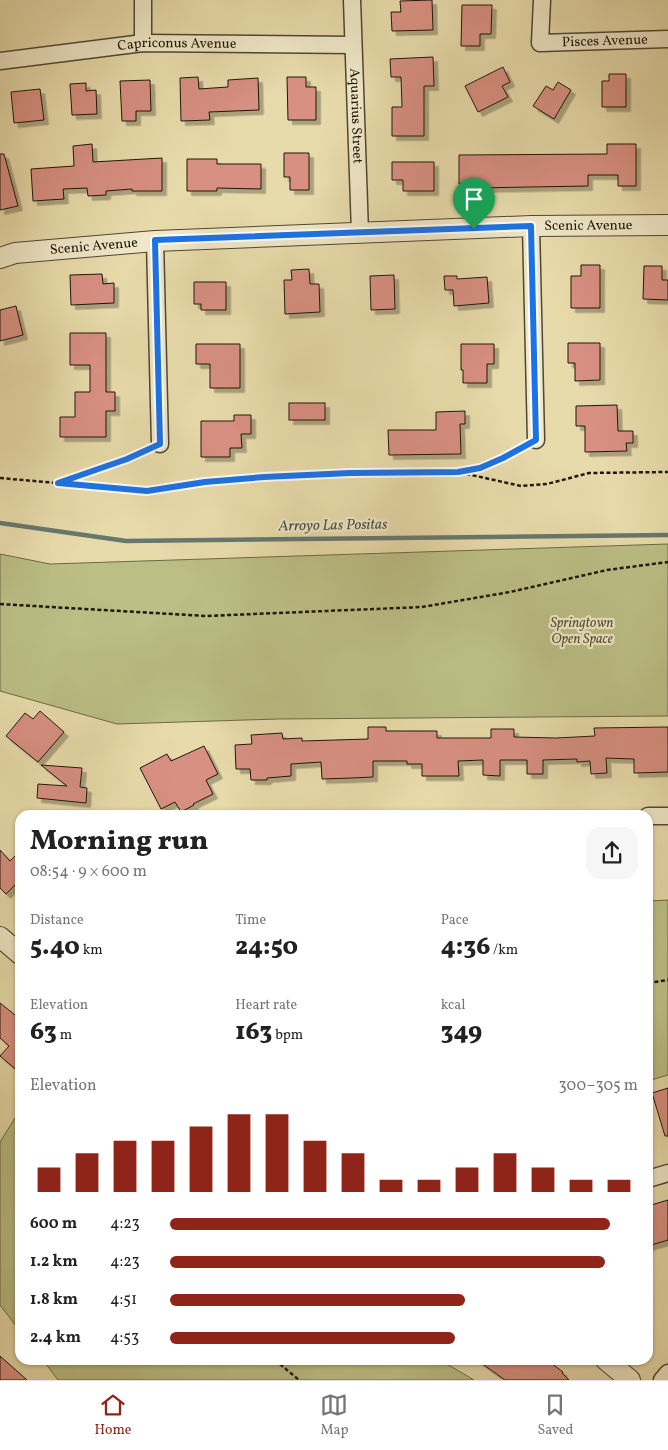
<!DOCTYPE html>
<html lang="en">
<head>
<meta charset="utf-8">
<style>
	body { margin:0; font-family:Vollkorn,serif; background:#f6f6f6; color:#222; height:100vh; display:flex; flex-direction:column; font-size:19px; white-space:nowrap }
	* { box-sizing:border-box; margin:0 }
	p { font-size:16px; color:#767676 }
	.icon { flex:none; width:28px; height:28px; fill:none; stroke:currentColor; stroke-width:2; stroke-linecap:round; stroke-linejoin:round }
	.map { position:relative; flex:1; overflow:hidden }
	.drawer { position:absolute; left:15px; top:810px; width:638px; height:555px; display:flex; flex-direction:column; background:#fff; border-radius:15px; box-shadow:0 1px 4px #0004 }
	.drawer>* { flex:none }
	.pin { position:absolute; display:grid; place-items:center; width:42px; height:42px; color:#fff; margin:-51px -21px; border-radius:50% 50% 50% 0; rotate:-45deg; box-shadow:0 0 5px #0007 }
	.pin .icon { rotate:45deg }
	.round { display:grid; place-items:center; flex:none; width:52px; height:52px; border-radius:15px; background:#f6f6f6 }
	.overview { display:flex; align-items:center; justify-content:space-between; height:85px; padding:0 15px }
	h1 { font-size:28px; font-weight:800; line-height:38px }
	.figures { display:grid; grid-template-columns:repeat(3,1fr); gap:8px; height:85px; padding:5px 15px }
	.figures div { display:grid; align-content:center }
	.figures b { font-size:25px; font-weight:800 }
	.figures small { font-size:14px; font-weight:400 }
	.figures p { font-size:14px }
	.chart { height:140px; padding:10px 15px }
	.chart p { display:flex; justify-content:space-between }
	.chart svg { width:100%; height:90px; margin-top:5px; stroke:#8f2418; stroke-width:6 }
	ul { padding:0 15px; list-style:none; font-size:16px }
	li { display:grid; grid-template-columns:80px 60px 1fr; align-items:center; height:38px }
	li i { height:12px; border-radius:6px; background:#8f2418 }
	.dock { display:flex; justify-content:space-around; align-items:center; height:70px; border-top:1px solid #e0e0e0; background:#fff; font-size:14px; color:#767676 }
	.dock a { display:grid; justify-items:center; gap:2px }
	.dock .active { color:#8f2418 }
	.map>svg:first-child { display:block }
	.green { fill:#bbbe85; stroke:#6c6a48 }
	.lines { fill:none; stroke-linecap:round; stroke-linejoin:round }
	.stream { stroke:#67786e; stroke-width:4.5 }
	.building { fill:#d89082; stroke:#1e160c; filter:url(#shadow) }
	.minor-casing { stroke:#504734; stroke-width:19 }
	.tertiary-casing { stroke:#504734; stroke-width:22 }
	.path { stroke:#1e160c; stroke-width:2.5; stroke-dasharray:4 2.5; stroke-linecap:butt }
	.minor { stroke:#f0e8c8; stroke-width:16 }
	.tertiary { stroke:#f0e8c8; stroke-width:20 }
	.route-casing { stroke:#fff; stroke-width:10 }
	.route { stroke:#1a73e8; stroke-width:6 }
	.labels { text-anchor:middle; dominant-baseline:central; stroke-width:4.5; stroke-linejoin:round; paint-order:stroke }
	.street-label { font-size:14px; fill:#1e160c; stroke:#f0e8c8 }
	.park-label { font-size:14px; font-style:italic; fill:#555136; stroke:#f0e8c8 }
	.water-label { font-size:15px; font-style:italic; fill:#494f45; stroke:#f0e8c8 }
</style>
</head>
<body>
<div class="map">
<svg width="668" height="1380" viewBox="0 0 668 1380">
	<defs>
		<filter id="shadow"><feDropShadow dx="4.5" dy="4.5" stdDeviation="0" flood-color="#0004"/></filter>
	</defs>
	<rect width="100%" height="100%" fill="#e8dbab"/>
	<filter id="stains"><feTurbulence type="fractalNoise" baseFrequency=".004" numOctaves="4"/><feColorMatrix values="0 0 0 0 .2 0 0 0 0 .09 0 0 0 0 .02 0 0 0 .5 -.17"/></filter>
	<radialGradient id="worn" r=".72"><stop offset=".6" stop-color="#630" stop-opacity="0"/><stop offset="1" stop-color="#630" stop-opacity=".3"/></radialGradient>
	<g class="green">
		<path d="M668,544V716L278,719L117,724L0,691V554L50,564Z"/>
		<path d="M668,900V1075L648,1081V901Z"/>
		<path d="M20,1110V1331L0,1305V1142Z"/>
		<path d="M43,1360H440L474,1380H58Z"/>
	</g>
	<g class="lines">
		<path class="stream" d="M0,523L126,541L668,535"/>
	</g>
	<g class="building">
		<path d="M432,0L433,30L392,31L391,12H401L400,1Z"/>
		<path d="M462,5H492L491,34H480V46H461Z"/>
		<path d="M433,57L434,86H424V136H392V107H402L401,77H391L390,59Z"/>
		<path d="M503,67L510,82L502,86L508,97L478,112L465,86Z"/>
		<path d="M609,74H626V107H602V81H609Z"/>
		<path d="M198,77L199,89L228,87V80L258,78L259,110L209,112L210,120L181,121L180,78Z"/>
		<path d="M287,77H306V87H316V120H288Z"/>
		<path d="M150,80L151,111H136V121H122L120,81Z"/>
		<path d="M558,82L571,90L554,119L533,106L546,86L553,90Z"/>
		<path d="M86,83V91L96,90L97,114L72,115L70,84Z"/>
		<path d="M40,89L44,120L14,123L11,92Z"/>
		<path d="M92,144L93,162L162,158V191H132V189L106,191V195L88,196L87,188L63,189L64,199L33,201L31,169L74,166L73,146Z"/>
		<path d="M607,144H636V186H618V175H588V186L473,188V184H459V155L607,154Z"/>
		<path d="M284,153H309V190H290V177H284Z"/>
		<path d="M0,154H4L18,206L0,210Z"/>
		<path d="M187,159H217V164H261V189L217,188V191H187Z"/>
		<path d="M392,162H434V191H403V180H392Z"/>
		<path d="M581,265H600V308H571V276H581Z"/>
		<path d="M644,266H662V280H668V300L643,299Z"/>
		<path d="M309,269L310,284H319L320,312L285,314L284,280H292L291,270Z"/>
		<path d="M102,274L103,284L114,283V303L71,305L70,275Z"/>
		<path d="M394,275L395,309L371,310L370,276Z"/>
		<path d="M444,276H457V279L487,277L489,303L454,306L453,290H445Z"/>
		<path d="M194,282H226V310H201V304H194Z"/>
		<path d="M16,306L23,335L0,341V310Z"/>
		<path d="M70,333H106V392H115V411H106V437H60V417H75V392H90V365H70Z"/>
		<path d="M568,343H600V380L575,381V363H568Z"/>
		<path d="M196,344H240V388H210V364H196Z"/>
		<path d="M461,344H494V364H487V383H463V370H461Z"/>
		<rect x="289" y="403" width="36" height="17"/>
		<path d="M617,405L618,431H633V443H626L627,451L585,452V426H576V406Z"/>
		<path d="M465,411V424H460L461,454L389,455L388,430H436V412Z"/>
		<path d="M234,415H251V434H241L242,448H230V457H201V421H234Z"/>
		<path d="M40,711L64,732L38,762L6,736L25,713L33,719Z"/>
		<path d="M368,727H386V731H437V738H491V729H514V737L556,738L595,736L594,728L668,727V772L634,773V759L606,758L607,773L591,774L590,761L577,762V759L543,760V774H527V760H500V776L483,775V760L458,761L459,776H422V764H407V761H373V777L352,778L322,779L321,762L291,764V776L267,778V780H251L250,769H236L235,745L252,744L251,735L282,733L283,739L302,738V741L368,739Z"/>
		<path d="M204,746L218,774L206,780L213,794L193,804L194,805L181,812L175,802L161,809L140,768L167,754L171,761Z"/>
		<path d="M41,765L82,768L80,787L87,788L86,803L37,798L38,784L67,786Z"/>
		<path d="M0,850L10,861L20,851V880L6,894L0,888Z"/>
		<path d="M0,1003L20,1019V1073L0,1056L9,1046L0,1038Z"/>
		<path d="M668,1088V1136H665L652,1093Z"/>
		<path d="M668,1200V1240L648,1246V1206Z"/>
		<path d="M0,1356L27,1380H0Z"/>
		<path d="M477,1360H547L563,1372L562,1373L569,1380H505Z"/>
	</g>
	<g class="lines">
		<g class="minor-casing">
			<g id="minor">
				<path id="s1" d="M352,0L360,233"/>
				<path id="s2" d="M542,0L540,43L668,39"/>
				<path d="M143,43V0"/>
				<path id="s3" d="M0,61L143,43L353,45"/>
				<path d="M531,226L536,440"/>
				<path d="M155,241L160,444"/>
				<path d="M648,816H668"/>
				<path d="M648,1179L668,1173"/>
				<path d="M662,1380L668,1373"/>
			</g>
		</g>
		<g class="tertiary-casing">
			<g id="tertiary">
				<path id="s4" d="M0,258L15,253L155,241L531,226L668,225"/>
				<path d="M0,937L20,954"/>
				<path d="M606,1360L630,1380"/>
			</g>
		</g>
		<g class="path">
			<path d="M460,471L480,468L524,447"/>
			<path d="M0,478L147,491L205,482L350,473L458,472L521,486L547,484L589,473L668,472"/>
			<path d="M59,482L102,468L145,451"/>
			<path d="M0,604L206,616L422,607L510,592L607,570L668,562"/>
			<path d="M648,983L668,980"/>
			<path d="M275,1360L299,1380"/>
		</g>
		<use href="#minor" class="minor"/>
		<use href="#tertiary" class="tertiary"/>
	</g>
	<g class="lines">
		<g class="route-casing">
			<path id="route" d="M531,226L536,440L503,458L480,468L458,472L350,473L264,477L205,482L147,491L58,483L127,459L160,444L155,240Z"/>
		</g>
		<use href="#route" class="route"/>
	</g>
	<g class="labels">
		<g class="street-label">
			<text stroke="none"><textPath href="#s2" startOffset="108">Pisces Avenue</textPath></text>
			<text stroke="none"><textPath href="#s3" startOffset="178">Capriconus Avenue</textPath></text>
			<text stroke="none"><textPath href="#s1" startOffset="116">Aquarius Street</textPath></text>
			<text stroke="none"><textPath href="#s4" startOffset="590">Scenic Avenue</textPath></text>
			<text stroke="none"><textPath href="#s4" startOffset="95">Scenic Avenue</textPath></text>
		</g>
		<g class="park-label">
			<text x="582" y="623">Springtown<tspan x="582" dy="16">Open Space</tspan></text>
		</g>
		<g class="water-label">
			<text transform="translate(333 526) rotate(-1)">Arroyo Las Positas</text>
		</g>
	</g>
	<rect width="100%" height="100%" filter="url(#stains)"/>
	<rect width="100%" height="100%" fill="url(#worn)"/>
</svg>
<div class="pin" style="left:474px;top:229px;background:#1e9e55"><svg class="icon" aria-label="arrive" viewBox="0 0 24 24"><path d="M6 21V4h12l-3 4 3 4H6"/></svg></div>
<section class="drawer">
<div class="overview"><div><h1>Morning run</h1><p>08:54 · 9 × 600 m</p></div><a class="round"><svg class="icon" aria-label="share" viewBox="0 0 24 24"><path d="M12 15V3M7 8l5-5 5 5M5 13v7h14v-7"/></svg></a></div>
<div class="figures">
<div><p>Distance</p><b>5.40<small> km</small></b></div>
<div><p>Time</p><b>24:50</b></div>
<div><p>Pace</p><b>4:36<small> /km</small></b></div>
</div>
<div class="figures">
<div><p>Elevation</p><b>63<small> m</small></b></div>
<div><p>Heart rate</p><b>163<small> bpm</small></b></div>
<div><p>kcal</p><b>349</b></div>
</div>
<div class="chart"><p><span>Elevation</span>300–305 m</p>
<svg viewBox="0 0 160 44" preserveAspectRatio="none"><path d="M5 44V32M15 44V25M25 44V19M35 44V19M45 44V12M55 44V6M65 44V6M75 44V19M85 44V25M95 44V38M105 44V38M115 44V32M125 44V25M135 44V32M145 44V38M155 44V38"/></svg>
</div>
<ul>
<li><b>600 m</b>4:23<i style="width:94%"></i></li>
<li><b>1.2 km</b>4:23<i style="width:93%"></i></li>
<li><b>1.8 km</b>4:51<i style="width:63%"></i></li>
<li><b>2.4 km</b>4:53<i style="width:61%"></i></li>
</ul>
</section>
</div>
<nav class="dock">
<a class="active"><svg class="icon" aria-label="home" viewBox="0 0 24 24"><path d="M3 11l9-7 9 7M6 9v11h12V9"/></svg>Home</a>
<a><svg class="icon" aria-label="map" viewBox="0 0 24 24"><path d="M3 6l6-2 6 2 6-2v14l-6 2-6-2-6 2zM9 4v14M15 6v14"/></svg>Map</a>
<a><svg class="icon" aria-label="saved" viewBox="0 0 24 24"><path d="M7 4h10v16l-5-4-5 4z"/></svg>Saved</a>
</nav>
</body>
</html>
